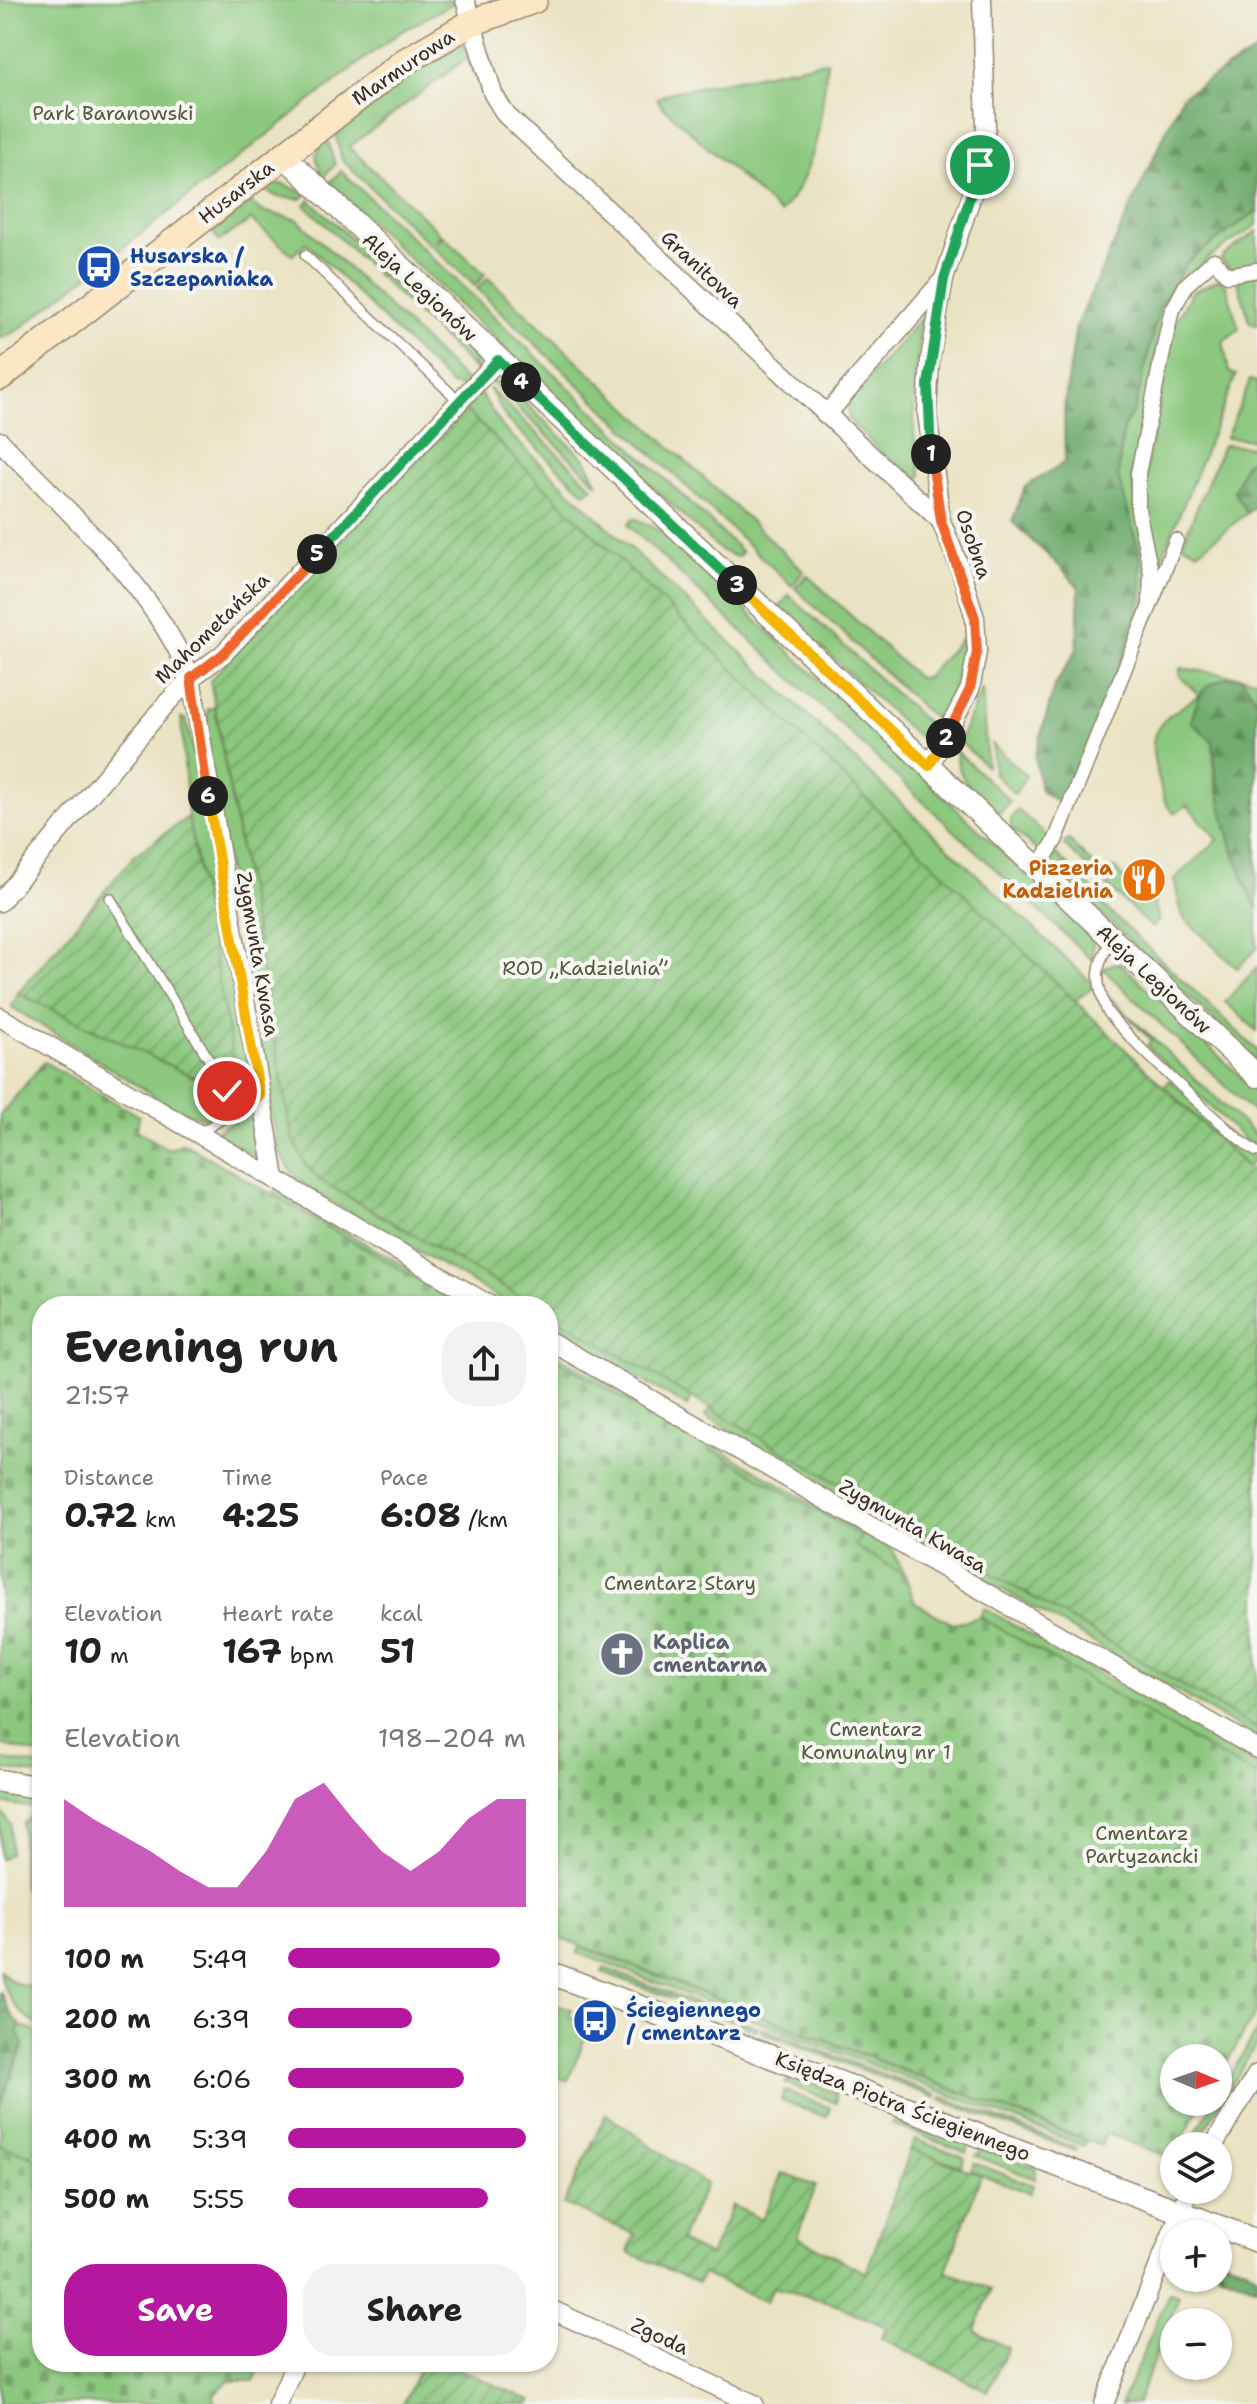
<!DOCTYPE html>
<html lang="en">
<head>
<meta charset="utf-8">
<style>
	body { margin:0; font-family:"Shantell Sans",sans-serif; background:#f2f2f2; color:#222; height:100vh; display:flex; flex-direction:column; font-size:30px; white-space:nowrap }
	* { box-sizing:border-box; margin:0 }
	p { font-size:26px; color:#767676 }
	.icon { flex:none; width:44px; height:44px; fill:none; stroke:currentColor; stroke-width:2; stroke-linecap:round; stroke-linejoin:round }
	.map { position:relative; flex:1; overflow:hidden }
	.side { position:absolute; left:32px; top:1296px; width:526px; height:1076px; display:flex; flex-direction:column; background:#fff; border-radius:32px; box-shadow:0 2px 6px #0004 }
	.side>* { flex:none }
	.needle { width:52px; rotate:92deg }
	.buttons { position:absolute; left:1160px; top:2044px; display:grid; gap:16px }
	.buttons a { display:grid; place-items:center; width:72px; height:72px; border-radius:50%; background:#fff; box-shadow:0 2px 6px #0004; font-size:40px }
	.pin { position:absolute; display:grid; place-items:center; width:68px; height:68px; color:#fff; margin:-34px; border:4px solid #fff; border-radius:50%; box-shadow:0 2px 8px #0007 }
	.km { position:absolute; width:40px; height:40px; margin:-20px; border-radius:50%; background:#222; color:#fff; font-size:22px; line-height:40px; text-align:center }
	.round { display:grid; place-items:center; flex:none; width:84px; height:84px; border-radius:32px; background:#f2f2f2 }
	.overview { display:flex; align-items:center; justify-content:space-between; height:136px; padding:0 32px }
	h1 { font-size:44px; font-weight:700; line-height:60px }
	.figures { display:grid; grid-template-columns:repeat(3,1fr); gap:12px; height:136px; padding:8px 32px }
	.figures div { display:grid; align-content:center }
	.figures b { font-size:34px; font-weight:700 }
	.figures small { font-size:22px; font-weight:400 }
	.figures p { font-size:22px }
	.chart { height:224px; padding:16px 32px }
	.chart p { display:flex; justify-content:space-between }
	.chart svg { width:100%; height:144px; margin-top:8px; fill:#b5179e; opacity:.7 }
	.primary-button { display:flex; gap:16px; margin-top:auto; padding:16px 32px }
	.primary-button a { flex:1; height:92px; border-radius:32px; background:#b5179e; color:#fff; font-size:32px; font-weight:700; line-height:92px; text-align:center }
	.primary-button a+a { background:#f2f2f2; color:#222 }
	ul { padding:0 32px; list-style:none; font-size:26px }
	li { display:grid; grid-template-columns:128px 96px 1fr; align-items:center; height:60px }
	li i { height:20px; border-radius:10px; background:#b5179e }
	.map>svg:first-child { display:block }
	.green { fill:#8bc87e; stroke:#63794e; stroke-width:2 }
	.forest { fill:url(#forest-firs); stroke:#566b46; stroke-width:2 }
	.cemetery { fill:url(#cemetery-stones); stroke:#63794e; stroke-width:2 }
	.garden { fill:url(#garden-furrows); stroke:#63794e; stroke-width:2 }
	.lines { fill:none; stroke-linecap:round; stroke-linejoin:round }
	.service-casing { stroke:#928670; stroke-width:12 }
	.pedestrian-casing { stroke:#928670; stroke-width:17 }
	.minor-casing { stroke:#928670; stroke-width:21 }
	.tertiary-casing { stroke:#928670; stroke-width:25 }
	.secondary-casing { stroke:#928670; stroke-width:29 }
	.service { stroke:#fff; stroke-width:9 }
	.pedestrian { stroke:#fff; stroke-width:14 }
	.minor { stroke:#fff; stroke-width:18 }
	.tertiary { stroke:#fff; stroke-width:22 }
	.secondary { stroke:#fce6c4; stroke-width:26 }
	.split-1-casing { stroke:#fff; stroke-width:16 }
	.split-2-casing { stroke:#fff; stroke-width:16 }
	.split-3-casing { stroke:#fff; stroke-width:16 }
	.split-4-casing { stroke:#fff; stroke-width:16 }
	.split-5-casing { stroke:#fff; stroke-width:16 }
	.split-6-casing { stroke:#fff; stroke-width:16 }
	.split-7-casing { stroke:#fff; stroke-width:16 }
	.split-1 { stroke:#22a559; stroke-width:10 }
	.split-2 { stroke:#f0652b; stroke-width:10 }
	.split-3 { stroke:#f5b400; stroke-width:10 }
	.split-4 { stroke:#22a559; stroke-width:10 }
	.split-5 { stroke:#22a559; stroke-width:10 }
	.split-6 { stroke:#f0652b; stroke-width:10 }
	.split-7 { stroke:#f5b400; stroke-width:10 }
	.labels { text-anchor:middle; dominant-baseline:central; stroke-width:8; stroke-linejoin:round; paint-order:stroke }
	.street-label { font-size:20px; fill:#3b2a1e; stroke:#f6f6f2 }
	.park-label { font-size:20px; fill:#53593b; stroke:#f6f6f2 }
	.transit-label { font-size:20px; font-weight:bold; fill:#164399; stroke:#f6f6f2; text-anchor:start }
	.food-label { font-size:20px; font-weight:bold; fill:#c56008; stroke:#f6f6f2; text-anchor:end }
	.worship-label { font-size:20px; font-weight:bold; fill:#5b616d; stroke:#f6f6f2; text-anchor:start }
</style>
</head>
<body>
<div class="map">
<svg width="1257" height="2404" viewBox="0 0 1257 2404">
	<defs>
		<pattern id="forest-firs" width="22" height="20" patternUnits="userSpaceOnUse" patternTransform="scale(2)"><rect width="22" height="20" fill="#70ac6d"/><path d="M5 1l3.5 6h-7zM16 11l3.5 6h-7z" fill="#5d8c59"/></pattern>
		<pattern id="cemetery-stones" width="16" height="16" patternUnits="userSpaceOnUse" patternTransform="scale(2)"><rect width="16" height="16" fill="#8bc87e"/><path d="M2 7V4a2 2 0 0 1 4 0v3zM10 15v-3a2 2 0 0 1 4 0v3z" fill="#73a367"/></pattern>
		<pattern id="garden-furrows" width="10" height="10" patternUnits="userSpaceOnUse" patternTransform="scale(2)"><rect width="10" height="10" fill="#8bc87e"/><path d="M-1 1l2-2M0 10L10 0M9 11l2-2" fill="none" stroke="#73a367"/></pattern>
	</defs>
	<rect width="100%" height="100%" fill="#f6f6f2"/>
	<filter id="ink" filterUnits="userSpaceOnUse"><feTurbulence type="fractalNoise" baseFrequency=".0125" numOctaves="2"/><feDisplacementMap in="SourceGraphic" scale="16" xChannelSelector="R" yChannelSelector="G"/><feConvolveMatrix kernelMatrix="1 2 1 2 8 2 1 2 1" color-interpolation-filters="sRGB"/></filter>
	<filter id="wash" filterUnits="userSpaceOnUse"><feTurbulence type="fractalNoise" baseFrequency=".006" numOctaves="4" result="noise"/><feDisplacementMap in="SourceGraphic" scale="32" xChannelSelector="R" yChannelSelector="G"/><feGaussianBlur stdDeviation="1.8" result="paint"/><feColorMatrix in="noise" values="0 0 0 0 0 0 0 0 0 0 0 0 0 0 0 0 0 1.4 0 .05"/><feComposite in="paint" operator="in"/></filter>
	<g filter="url(#wash)">
		<rect width="100%" height="100%" fill="#eae3c3"/>
		<g class="green">
			<path d="M0,0H456V2L402,31L364,59L17,331L0,339Z"/>
			<path d="M468,45L482,78L478,81L467,58L349,147L441,234L430,245L342,160L336,136C359,111 436,52 468,45Z"/>
			<path d="M827,61C822,114 818,172 780,213L662,106L657,98L672,92Z"/>
			<path d="M323,138L328,141L335,165L322,178L316,156Z"/>
			<path d="M341,171L742,552L737,557L721,551L329,183Z"/>
			<path d="M283,184L306,194L302,199L278,197L266,191L265,186Z"/>
			<path d="M310,200L474,354L476,370L305,205Z"/>
			<path d="M250,202L262,211L298,220L467,382L461,387L451,385L306,243L293,255L251,220L219,241L213,232Z"/>
			<path d="M1257,211V225L1208,258L1179,286L1163,315L1132,473L1147,568L1145,594L1142,613L1113,683L1134,624L1141,589L1140,555L1118,476L1123,428L1135,409L1159,309L1187,262Z"/>
			<path d="M1257,231V266L1230,270L1221,259L1224,255Z"/>
			<path d="M443,236L485,274L475,286L433,247Z"/>
			<path d="M1257,274V325L1250,322L1237,279Z"/>
			<path d="M488,278L804,571L792,586L477,289Z"/>
			<path d="M1220,279L1226,285L1239,329L1223,341L1229,372L1236,375L1156,572L1145,500L1148,456L1176,321L1192,292Z"/>
			<path d="M921,318L914,394V434L921,475L917,483L907,478L849,420L847,403Z"/>
			<path d="M1250,380L1257,382V440L1226,438Z"/>
			<path d="M497,382L506,385L586,460L598,484L492,383Z"/>
			<path d="M489,388L593,487L585,493L507,420Z"/>
			<path d="M480,393L504,429L522,446L1095,986L1074,1001L465,410Z"/>
			<path d="M1223,445L1257,447V456L1245,463L1234,491L1247,513L1198,552L1182,544Z"/>
			<path d="M634,518L663,532L1087,932L1093,941L1092,960L628,525Z"/>
			<path d="M807,575L918,678H925L962,638L960,669L940,724L795,588Z"/>
			<path d="M789,595L938,733L921,738L909,729L779,608Z"/>
			<path d="M1180,668L1257,679V701L1242,678L1213,742L1215,781L1244,882L1257,909V949L1237,968L1182,916L1174,879L1218,840L1187,805L1175,814C1164,805 1163,795 1159,781C1144,727 1157,724 1199,695L1180,676Z"/>
			<path d="M982,688L987,767L959,741Z"/>
			<path d="M215,708L292,1137L306,1165L320,1180L536,1306H513L310,1189L291,1171L278,1149L204,737L208,709Z"/>
			<path d="M181,718L186,719L197,767L252,1091L238,1107L230,1089L238,1085L188,817Z"/>
			<path d="M992,744L1026,776L1015,794L994,774Z"/>
			<path d="M956,751L1010,801L1001,812H994C974,794 957,780 956,751Z"/>
			<path d="M1018,810L1051,840L1040,853L1011,828V818Z"/>
			<path d="M1068,839L1097,869L1115,868L1146,903L1153,898L1159,920L1152,928L1064,845Z"/>
			<path d="M1055,853L1099,895L1096,899L1257,1050V1061L1051,866Z"/>
			<path d="M1114,963L1122,965L1257,1092V1116L1103,969Z"/>
			<path d="M1257,967V1031L1225,1002Z"/>
			<path d="M18,993L225,1092L233,1111L206,1119L177,1110L12,1007Z"/>
			<path d="M1109,997L1257,1137V1147L1247,1142L1147,1046L1151,1040Z"/>
			<path d="M1170,1080L1255,1159L1247,1167L1164,1086Z"/>
			<path d="M254,1110L265,1154L261,1161L215,1132Z"/>
			<path d="M275,1191L473,1306H464L273,1195Z"/>
			<path d="M548,1313L692,1396L687,1406L548,1326Z"/>
			<path d="M548,1350L892,1549L905,1575L854,1546L860,1536L548,1355Z"/>
			<path d="M711,1407L1257,1729V1738L705,1416Z"/>
			<path d="M984,1608L1257,1765V1778L980,1617Z"/>
			<path d="M0,1759L42,1766V1775L0,1769Z"/>
			<path d="M0,1792L42,1799V1809L0,1803Z"/>
			<path d="M0,1810L11,1825L10,1853L0,1859Z"/>
			<path d="M34,1813L42,1814V1905L23,1888L22,1824Z"/>
			<path d="M580,1946L1086,2141L1084,2146L578,1953Z"/>
			<path d="M604,1968L758,2027L757,2030L602,1972Z"/>
			<path d="M0,1970C12,1984 26,1991 42,1980V2026C21,2019 2,1992 0,1970Z"/>
			<path d="M548,2001L572,2009L569,2016L590,2025L568,2081L548,2073Z"/>
			<path d="M21,2026L42,2034V2140L31,2156L0,2145V2105L23,2048L17,2031Z"/>
			<path d="M762,2028L937,2095L936,2098L761,2032Z"/>
			<path d="M1257,2030V2043L1195,2146H1188L1214,2102H1218V2096Z"/>
			<path d="M796,2077L836,2093V2103L785,2083Z"/>
			<path d="M785,2091L831,2108L827,2117L781,2101Z"/>
			<path d="M942,2097L1076,2148L1075,2151L941,2100Z"/>
			<path d="M899,2116L970,2144L967,2153L892,2124Z"/>
			<path d="M915,2139L965,2158L961,2167L911,2149Z"/>
			<path d="M984,2149L1036,2168L1035,2179L976,2156Z"/>
			<path d="M974,2163L1033,2185L1030,2193L971,2171Z"/>
			<path d="M1169,2293L1179,2296L1137,2404H1121Z"/>
		</g>
		<g class="forest">
			<path d="M1257,50V211L1187,262L1159,309L1135,409L1123,428L1118,476L1140,555L1141,589L1134,624L1113,683L1063,806L1041,791L1035,757L1054,687L1077,649L1079,588C1059,562 1034,545 1012,521L1025,487L1065,462L1064,408L1076,326L1182,96Z"/>
			<path d="M1257,456V505L1247,513L1234,492L1245,463Z"/>
			<path d="M1229,677L1242,678L1257,701V909C1231,856 1216,800 1213,742L1191,722C1200,693 1199,686 1229,677Z"/>
			<path d="M0,1991L12,2016L21,2026L17,2031L23,2043L0,2105Z"/>
			<path d="M1218,2257L1246,2267L1257,2275V2287L1218,2272Z"/>
		</g>
		<g class="cemetery">
			<path d="M44,1062L139,1116L137,1130L169,1150L183,1143L464,1306H42V1755L0,1744V1115Z"/>
			<path d="M548,1355L861,1536L855,1546L905,1575L915,1603L953,1624L980,1617L1257,1777V2011L1218,2077V2058H1174V2102H1203L1178,2146H1174L1171,2158L1106,2133L1101,2146L548,1933Z"/>
			<path d="M0,2145L42,2160V2362H263L254,2381H228L214,2395V2404H0Z"/>
		</g>
		<g class="garden">
			<path d="M465,410L1257,1177V1729L548,1313V1306H536L320,1180L306,1165L292,1137L210,680Z"/>
			<path d="M188,817L238,1086L225,1092L18,993L135,855Z"/>
			<path d="M606,2114L706,2184L680,2241L710,2256L732,2205L762,2220L782,2173L816,2186L797,2237L866,2273L911,2149L981,2175L946,2271L991,2289L975,2331L1008,2348L988,2391L881,2338L886,2327L833,2303L773,2287L766,2302L703,2274L698,2283L628,2252L635,2234L564,2204Z"/>
			<path d="M423,2362H443L532,2401L531,2404H403Z"/>
		</g>
	</g>
	<g filter="url(#ink)">
		<g class="lines">
			<g class="service-casing">
				<g id="service">
					<path d="M305,255L460,402"/>
					<path d="M110,898L221,1079L237,1113"/>
					<path d="M1112,940C1095,965 1095,979 1106,1009C1112,1024 1240,1144 1257,1152"/>
					<path d="M199,1133L260,1096"/>
				</g>
			</g>
			<g class="pedestrian-casing">
				<g id="pedestrian">
					<path d="M1150,604L1151,572L1138,510V473L1171,313L1186,285L1214,260L1227,275L1257,270"/>
					<path d="M1037,869L1055,841L1176,541"/>
				</g>
			</g>
			<g class="minor-casing">
				<g id="minor">
					<path d="M465,0L493,94L506,115L941,521"/>
					<path d="M826,415L944,279"/>
					<path d="M0,441C69,514 152,584 191,678L275,1178"/>
					<path d="M929,766L970,689L977,652L975,618L960,568L941,521L927,413L930,359L944,279L975,186L986,128L982,0"/>
					<path d="M0,902L166,704L191,678L223,654L498,360"/>
					<path d="M0,1017L491,1306"/>
					<path d="M548,1340L1257,1749"/>
					<path d="M1213,2146L1257,2074"/>
					<path d="M548,2308L754,2404"/>
					<path d="M277,2404L296,2362"/>
					<path d="M1104,2404L1189,2190"/>
				</g>
			</g>
			<g class="tertiary-casing">
				<g id="tertiary">
					<path d="M283,155L1257,1076"/>
					<path d="M0,1781L42,1788"/>
					<path d="M548,1972L1257,2241"/>
				</g>
			</g>
			<g class="secondary-casing">
				<path id="secondary" d="M0,377L404,62L471,23L534,0"/>
			</g>
			<use href="#service" class="service"/>
			<use href="#pedestrian" class="pedestrian"/>
			<use href="#minor" class="minor"/>
			<use href="#tertiary" class="tertiary"/>
			<use href="#secondary" class="secondary"/>
		</g>
	</g>
	<g class="lines" filter="url(#ink)">
		<g class="split-1-casing">
			<path id="split-1" d="M931,454L928,385L944,279L980,165"/>
		</g>
		<g class="split-2-casing">
			<path id="split-2" d="M931,454L941,521L975,618L977,652L970,689L946,738"/>
		</g>
		<g class="split-3-casing">
			<path id="split-3" d="M737,585L929,766L946,738"/>
		</g>
		<g class="split-4-casing">
			<path id="split-4" d="M521,382L737,585"/>
		</g>
		<g class="split-5-casing">
			<path id="split-5" d="M317,554L498,360L521,382"/>
		</g>
		<g class="split-6-casing">
			<path id="split-6" d="M208,796L191,678L223,654L317,554"/>
		</g>
		<g class="split-7-casing">
			<path id="split-7" d="M208,796L260,1096L237,1113L227,1091"/>
		</g>
		<use href="#split-1" class="split-1"/>
		<use href="#split-2" class="split-2"/>
		<use href="#split-3" class="split-3"/>
		<use href="#split-4" class="split-4"/>
		<use href="#split-5" class="split-5"/>
		<use href="#split-6" class="split-6"/>
		<use href="#split-7" class="split-7"/>
	</g>
	<defs>
		<g id="bus-disc" transform="scale(2.3)"><circle r="9.5" fill="#1a4fb4" stroke="#f6f6f2"/><path d="M-5-6H5V4H4V6H2V4H-2V6H-4V4H-5ZM-3.5-4V0h7V-4ZM-3.5 1.2v1.5H-2V1.2ZM2 1.2v1.5H3.5V1.2Z" fill="#fff"/></g>
		<g id="restaurant-disc" transform="scale(2.3)"><circle r="9.5" fill="#e8710a" stroke="#f6f6f2"/><path d="M-5-6h1v4h1v-4h1v4h1v-4h1v5L-1.5 .5V6h-2V.5L-5-1ZM5-6V6H3V1.5H1.5Q1.5-4 5-6Z" fill="#fff"/></g>
		<g id="church-disc" transform="scale(2.3)"><circle r="9.5" fill="#6b7280" stroke="#f6f6f2"/><path d="M-1.2-6h2.4v3.5h3.3v2.4h-3.3V6h-2.4V-.1h-3.3v-2.4h3.3Z" fill="#fff"/></g>
	</defs>
	<g fill-rule="evenodd">
		<use href="#bus-disc" x="99" y="267"/>
		<use href="#restaurant-disc" x="1144" y="880"/>
		<use href="#church-disc" x="622" y="1654"/>
		<use href="#bus-disc" x="595" y="2021"/>
	</g>
	<g class="labels">
		<g class="street-label">
			<text transform="translate(403 67) rotate(-34)">Marmurowa</text>
			<text transform="translate(236 192) rotate(-38)">Husarska</text>
			<text transform="translate(702 269) rotate(43)">Granitowa</text>
			<text transform="translate(420 287) rotate(43)">Aleja Legionów</text>
			<text transform="translate(974 544) rotate(71)">Osobna</text>
			<text transform="translate(212 628) rotate(-44)">Mahometańska</text>
			<text transform="translate(258 954) rotate(80)">Zygmunta Kwasa</text>
			<text transform="translate(1154 979) rotate(43)">Aleja Legionów</text>
			<text transform="translate(913 1526) rotate(30)">Zygmunta Kwasa</text>
			<text transform="translate(903 2106) rotate(21)">Księdza Piotra Ściegiennego</text>
			<text transform="translate(660 2336) rotate(25)">Zgoda</text>
		</g>
		<g class="park-label">
			<text x="113" y="113">Park Baranowski</text>
			<text x="585" y="968">ROD „Kadzielnia”</text>
			<text x="680" y="1583">Cmentarz Stary</text>
			<text x="876" y="1729">Cmentarz<tspan x="876" dy="23">Komunalny nr 1</tspan></text>
			<text x="1142" y="1833">Cmentarz<tspan x="1142" dy="23">Partyzancki</tspan></text>
		</g>
		<g class="transit-label">
			<text x="130" y="256">Husarska /<tspan x="130" dy="23">Szczepaniaka</tspan></text>
			<text x="626" y="2010">Ściegiennego<tspan x="626" dy="23">/ cmentarz</tspan></text>
		</g>
		<g class="food-label">
			<text x="1113" y="868">Pizzeria<tspan x="1113" dy="23">Kadzielnia</tspan></text>
		</g>
		<g class="worship-label">
			<text x="653" y="1642">Kaplica<tspan x="653" dy="23">cmentarna</tspan></text>
		</g>
	</g>
</svg>
<div class="buttons">
<a><svg class="needle" viewBox="-14 -14 28 28"><path d="M0-13l5 13h-10z" fill="#e53935"/><path d="M0 13l5-13h-10z" fill="#767676"/></svg></a>
<a><svg class="icon" aria-label="layers" viewBox="0 0 24 24"><path d="M12 4l9 5-9 5-9-5zM3 14l9 5 9-5"/></svg></a>
<a>+</a>
<a>−</a>
</div>
<div class="pin" style="left:980px;top:165px;background:#1e9e55"><svg class="icon" aria-label="arrive" viewBox="0 0 24 24"><path d="M6 21V4h12l-3 4 3 4H6"/></svg></div>
<div class="pin" style="left:227px;top:1091px;background:#d93025"><svg class="icon" aria-label="check" viewBox="0 0 24 24"><path d="M5 12l5 5 9-10"/></svg></div>
<b class="km" style="left:931px;top:454px">1</b>
<b class="km" style="left:946px;top:738px">2</b>
<b class="km" style="left:737px;top:585px">3</b>
<b class="km" style="left:521px;top:382px">4</b>
<b class="km" style="left:317px;top:554px">5</b>
<b class="km" style="left:208px;top:796px">6</b>
<section class="side">
<div class="overview"><div><h1>Evening run</h1><p>21:57</p></div><a class="round"><svg class="icon" aria-label="share" viewBox="0 0 24 24"><path d="M12 15V3M7 8l5-5 5 5M5 13v7h14v-7"/></svg></a></div>
<div class="figures">
<div><p>Distance</p><b>0.72<small> km</small></b></div>
<div><p>Time</p><b>4:25</b></div>
<div><p>Pace</p><b>6:08<small> /km</small></b></div>
</div>
<div class="figures">
<div><p>Elevation</p><b>10<small> m</small></b></div>
<div><p>Heart rate</p><b>167<small> bpm</small></b></div>
<div><p>kcal</p><b>51</b></div>
</div>
<div class="chart"><p><span>Elevation</span>198–204 m</p>
<svg viewBox="0 0 160 44" preserveAspectRatio="none"><path d="M0 44V11L10 17L20 22L30 27L40 33L50 38L60 38L70 27L80 11L90 6L100 17L110 27L120 33L130 27L140 17L150 11L160 11V44z"/></svg>
</div>
<ul>
<li><b>100 m</b>5:49<i style="width:89%"></i></li>
<li><b>200 m</b>6:39<i style="width:52%"></i></li>
<li><b>300 m</b>6:06<i style="width:74%"></i></li>
<li><b>400 m</b>5:39<i style="width:100%"></i></li>
<li><b>500 m</b>5:55<i style="width:84%"></i></li>
</ul>
<div class="primary-button"><a>Save</a><a>Share</a></div>
</section>
</div>
</body>
</html>
